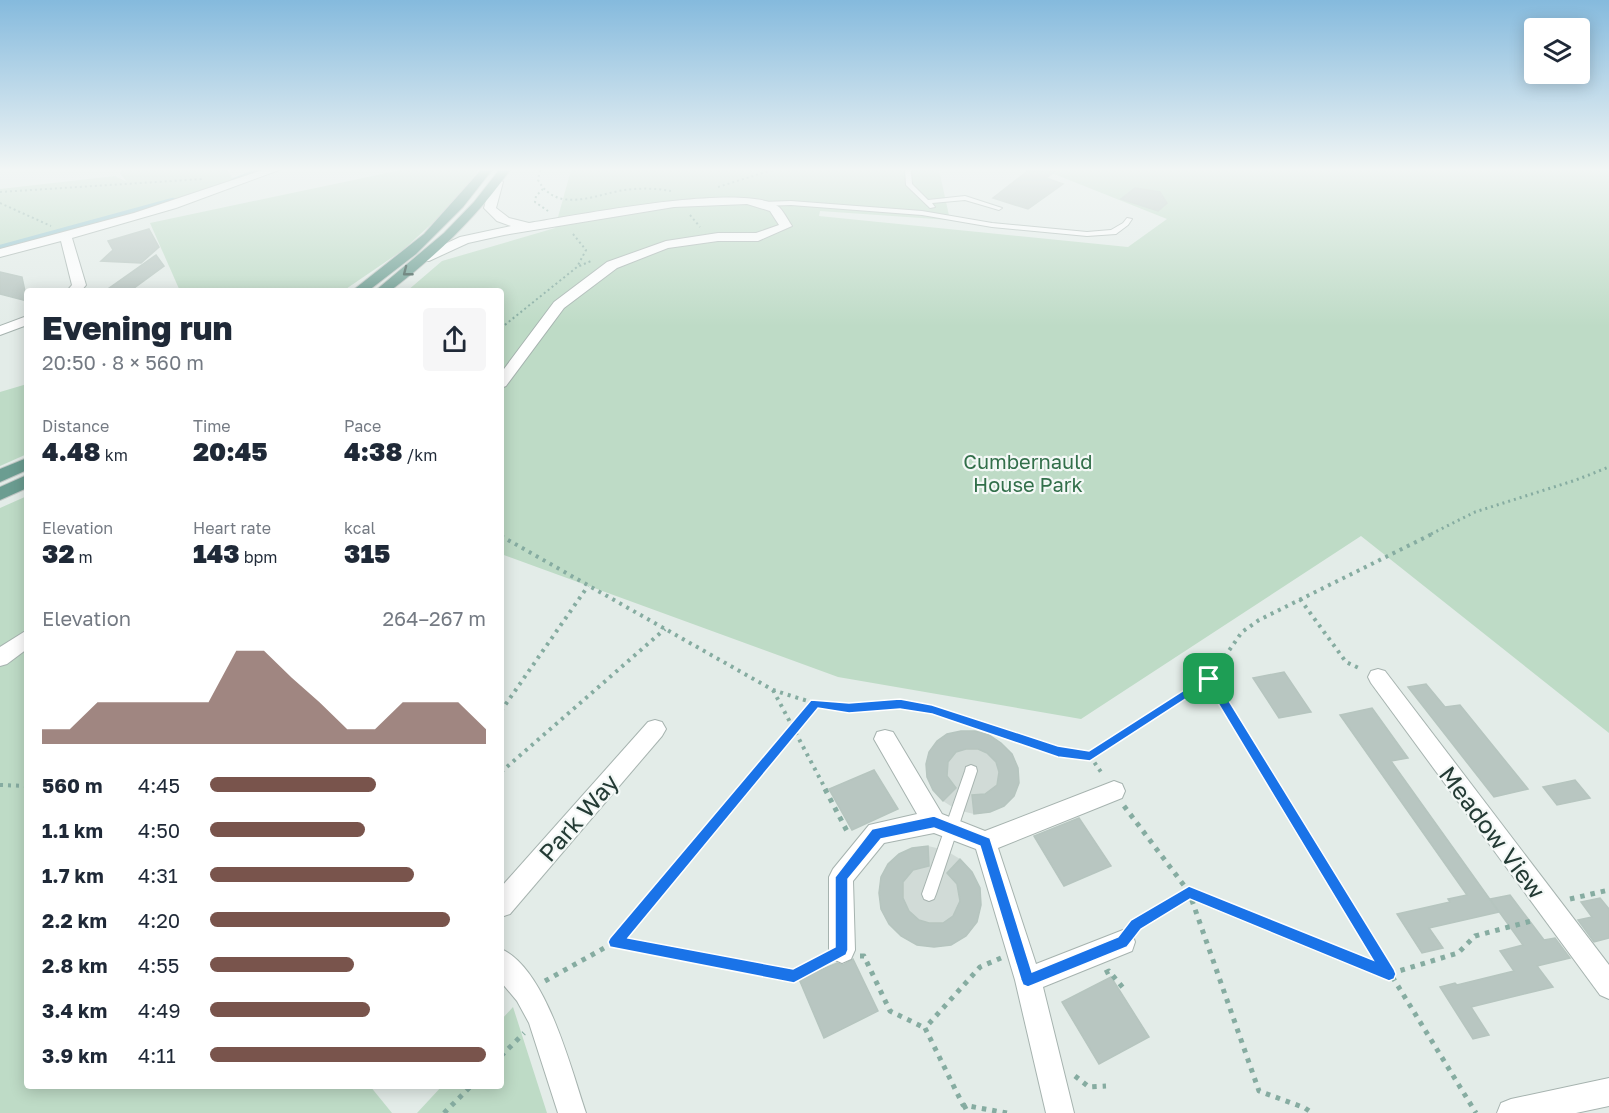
<!DOCTYPE html>
<html lang="en">
<head>
<meta charset="utf-8">
<style>
	body { margin:0; font-family:"Golos Text",sans-serif; background:#f6f6f7; color:#1f2937; height:100vh; display:flex; flex-direction:column; font-size:22px; white-space:nowrap }
	* { box-sizing:border-box; margin:0 }
	p { font-size:20px; color:#747a83 }
	.icon { flex:none; width:33px; height:33px; fill:none; stroke:currentColor; stroke-width:2; stroke-linecap:round; stroke-linejoin:round }
	.map { position:relative; flex:1; overflow:hidden }
	.drawer { position:absolute; left:24px; top:288px; width:480px; height:801px; display:flex; flex-direction:column; background:#fff; border-radius:6px; box-shadow:0 3px 15px #0003 }
	.drawer>* { flex:none }
	.buttons { position:absolute; left:1524px; top:18px; display:grid; gap:12px }
	.buttons a { display:grid; place-items:center; width:66px; height:66px; border-radius:6px; background:#fff; box-shadow:0 3px 15px #0003; font-size:30px }
	.pin { position:absolute; display:grid; place-items:center; width:51px; height:51px; color:#fff; margin:-26px; border-radius:12px; box-shadow:0 3px 9px #0006 }
	.round { display:grid; place-items:center; flex:none; width:63px; height:63px; border-radius:6px; background:#f6f6f7 }
	.summary { display:flex; align-items:center; justify-content:space-between; height:102px; padding:0 18px }
	h1 { font-size:33px; font-weight:800; line-height:45px }
	.figures { display:grid; grid-template-columns:repeat(3,1fr); gap:9px; height:102px; padding:6px 18px }
	.figures div { display:grid; align-content:center }
	.figures b { font-size:26px; font-weight:800 }
	.figures small { font-size:16px; font-weight:400 }
	.figures p { font-size:16px }
	.chart { height:168px; padding:12px 18px }
	.chart p { display:flex; justify-content:space-between }
	.chart svg { width:100%; height:108px; margin-top:6px; fill:#79544c; opacity:.7 }
	ul { padding:0 18px; list-style:none; font-size:20px }
	li { display:grid; grid-template-columns:96px 72px 1fr; align-items:center; height:45px }
	li i { height:15px; border-radius:8px; background:#79544c }
	.map>svg:first-child { display:block }
	.built { fill:#d1dbd7 }
	.green { fill:#bedbc6 }
	.lines { fill:none; stroke-linecap:round; stroke-linejoin:round }
	.stream { stroke:#90c2cc; stroke-width:4.5 }
	.building { fill:#b8c6c1; stroke:#b6c5bf; stroke-width:1.5 }
	.lane-casing { stroke:#a6b3af; stroke-width:2 }
	.street-casing { stroke:#a6b3af; stroke-width:2 }
	.primary-casing { stroke:#c2c8c6; stroke-width:2 }
	.path-far3 { stroke:#86aca1; stroke-width:2; stroke-dasharray:2 3; stroke-linecap:butt }
	.path-far2 { stroke:#86aca1; stroke-width:3; stroke-dasharray:2 4; stroke-linecap:butt }
	.path-far1 { stroke:#86aca1; stroke-width:4; stroke-dasharray:3 5; stroke-linecap:butt }
	.path { stroke:#86aca1; stroke-width:5; stroke-dasharray:4.5 6; stroke-linecap:butt }
	.lane { fill:#fff; fill-rule:evenodd }
	.street { fill:#fff; fill-rule:evenodd }
	.primary { fill:#6b9d91; fill-rule:evenodd }
	.oneway { stroke:#36544c }
	.route { fill:#1a73e8; stroke:#fff; stroke-width:1.5; fill-rule:evenodd }
	.labels { text-anchor:middle; dominant-baseline:central; stroke-width:4.5; stroke-linejoin:round; paint-order:stroke }
	.park-label { font-size:20px; fill:#326f4a; stroke:#f3f8f6 }
	.near-street-label { font-size:24px; fill:#243b35; stroke:#f3f8f6 }
</style>
</head>
<body>
<div class="map">
<svg width="1609" height="1113" viewBox="0 0 1609 1113">
	<rect width="100%" height="100%" fill="#e3ece8"/>
	<g class="built">
		<path d="M961,731H975L989,735L1001,743L1012,754L1018,768L1019,783L1014,796L1004,806L990,812L974,814L957,810L943,801L933,790L927,777L926,764L929,752L937,741L947,734Z"/>
		<path d="M928,846L945,850L960,859L972,872L980,888L981,905L977,922L966,936L951,945L934,947L917,945L881,909L879,893L881,877L888,864L899,854L912,848Z"/>
	</g>
	<g class="green">
		<path d="M121,170H228L234,182L168,204L0,248V189L115,176L127,182L120,174Z"/>
		<path d="M401,170H478L461,197L403,250L343,291H180L150,223Z"/>
		<path d="M571,170H939L950,220L820,211L819,216L1128,247L1167,219L1044,170H1609V733L1361,536L1081,719L838,677L501,554V291H407L442,261L555,228Z"/>
		<path d="M27,384V454L0,466V392Z"/>
		<path d="M27,496V1086H370L392,1113H0V508Z"/>
		<path d="M513,1007L547,1113H417L442,1086H501V1020Z"/>
	</g>
	<g class="lines">
		<g class="stream">
			<path d="M234,180L260,170"/>
			<path d="M0,247L173,200"/>
		</g>
	</g>
	<g class="building">
		<path d="M1029,170H1057L1046,178L1063,184L1028,209L993,198Z"/>
		<path d="M1135,188L1160,192L1167,203L1158,211L1121,199Z"/>
		<path d="M149,229L159,247L141,263L101,261L113,250L108,241Z"/>
		<path d="M156,255L164,266L130,291H105Z"/>
		<path d="M0,272L22,277L27,301L0,294Z"/>
		<path d="M1284,672L1311,712L1279,718L1253,678Z"/>
		<path d="M1426,684L1445,707L1460,705L1528,789L1494,797L1408,687Z"/>
		<path d="M1372,708L1408,758L1391,761L1499,912L1429,928L1443,948L1422,953L1397,914L1450,902L1448,899L1467,895L1340,715Z"/>
		<path d="M961,731H975L989,735L1001,743L1012,754L1018,768L1019,783L1014,796L1004,806L990,812L974,814L972,795L985,794L997,785L999,772L996,762L987,753L978,749H966L956,752L948,762L947,776L956,788L943,801L933,790L927,777L926,764L929,752L937,741L947,734Z"/>
		<path d="M874,770L898,809L852,830L829,789Z"/>
		<path d="M1575,780L1590,798L1557,805L1543,787Z"/>
		<path d="M1079,818L1111,866L1064,886L1034,836Z"/>
		<path d="M928,846L929,866L913,870L903,882V898L909,911L919,920L929,923H943L953,916L960,901L957,884L947,873L960,859L972,872L980,888L981,905L977,922L966,936L951,945L934,947L917,945L901,936L889,924L881,909L879,893L881,877L888,864L899,854L912,848Z"/>
		<path d="M1510,895L1544,940L1555,938L1570,958L1537,966L1553,987L1471,1007L1489,1035L1473,1039L1440,987L1455,983L1457,985L1514,971L1500,951L1523,945L1490,899Z"/>
		<path d="M1600,898L1609,909V938L1594,942L1578,920L1592,917L1581,902Z"/>
		<path d="M853,959L878,1011L824,1038L799,979L837,963L843,965Z"/>
		<path d="M1111,977L1149,1037L1099,1064L1062,1002Z"/>
	</g>
	<g class="lines">
		<g class="lane-casing">
			<g id="lane">
				<path d="M905,170H911L912,184L928,200L965,196L1002,208L999,210L965,200L932,203L935,207L930,208L906,185Z"/>
				<path d="M791,201L922,211L992,223L1087,232L1111,230L1123,223L1127,218L1132,219L1128,225L1116,234L1087,236L992,227L922,215L791,205L760,206L757,204L760,202Z"/>
				<path d="M971,765L976,767L977,771L936,894L934,899L929,901L924,899L922,894L965,771L966,767Z"/>
			</g>
		</g>
		<g class="street-casing">
			<g id="street">
				<path d="M263,170H279L176,208L72,238L86,285L81,291H67L72,285L61,241L0,257V249L134,213Z"/>
				<path d="M497,179L503,182L496,208L509,218L529,223C574,216 747,181 779,207C784,212 788,220 792,226L758,241H718L668,248L617,268L564,308L506,386L501,388V373L554,302L607,262L666,241L718,233H756L779,225L770,211L747,204L674,207L504,235L468,243L429,261H421L419,258L421,255L460,237L511,226L497,221L484,208L491,182Z"/>
				<path d="M27,316V325L0,335V326Z"/>
				<path d="M27,630V649L7,664L0,666V647Z"/>
				<path d="M1378,669L1385,671L1609,965V999L1600,995L1371,683L1368,677L1371,671Z"/>
				<path d="M655,720L662,722L666,729L662,736L510,914L501,917V887L648,722Z"/>
				<path d="M885,730L893,732L942,814L985,831L1114,781L1122,784L1125,791L1122,798L998,848L1036,964L1123,930L1132,933L1135,942L1132,951L1043,987L1074,1113H1046L1015,980L976,849L934,833L884,843L853,881L855,950L851,959L842,963L833,959L829,950V877L833,869L869,825L917,814L874,739L877,732Z"/>
				<path d="M501,949C546,968 571,1069 586,1113H558L529,1023L517,1001L501,982Z"/>
				<path d="M1609,1078V1106L1576,1113H1497L1501,1103L1511,1099Z"/>
			</g>
		</g>
		<g class="primary-casing">
			<g id="primary">
				<path d="M481,170H492L463,207L416,254L368,291H352L424,234Z"/>
				<path d="M499,170H510C477,217 436,256 390,291H375L444,233L474,202Z"/>
				<path d="M27,458V470L0,482V469Z"/>
				<path d="M27,475V488L0,500V487Z"/>
			</g>
		</g>
		<g class="path-far3">
			<path d="M540,170L538,180C557,214 594,195 624,190C639,188 655,188 671,191"/>
			<path d="M718,187L772,170"/>
			<path d="M543,189L536,196L535,202L548,211"/>
			<path d="M0,192L203,179"/>
			<path d="M0,203L51,226"/>
			<path d="M690,215L700,227"/>
			<path d="M573,234L586,250L577,267"/>
			<path d="M501,328L577,267L591,261"/>
		</g>
		<path class="path-far2" d="M1431,534L1475,512L1576,480L1609,467"/>
		<g class="path-far1">
			<path d="M501,536L773,690C798,698 823,707 849,708C873,709 898,704 922,708C980,719 1032,746 1090,756L1209,679L1242,632L1259,620L1434,533"/>
			<path d="M1300,599L1346,662L1361,669"/>
			<path d="M1209,679L1277,790"/>
			<path d="M773,690L826,790"/>
			<path d="M501,711L588,586"/>
			<path d="M1090,756L1103,775"/>
			<path d="M501,772L665,629"/>
			<path d="M0,785L27,786"/>
			<path d="M742,790L815,703"/>
		</g>
		<g class="path">
			<path d="M825,789L849,835"/>
			<path d="M1277,789L1476,1113"/>
			<path d="M1124,806L1189,892L1389,974L1458,953L1475,936L1535,920"/>
			<path d="M1570,899L1609,890"/>
			<path d="M1134,927L1189,892L1259,1091L1305,1108L1312,1113"/>
			<path d="M615,942L743,789"/>
			<path d="M860,956H864L890,1011L925,1028"/>
			<path d="M1001,958L980,967L925,1028L963,1105L1007,1113"/>
			<path d="M1105,973L1109,971L1124,989"/>
			<path d="M545,981L615,942L794,976L826,959"/>
			<path d="M501,1056L524,1033"/>
			<path d="M1075,1076L1089,1087L1106,1086"/>
			<path d="M964,1105L968,1113"/>
			<path d="M444,1113L471,1086"/>
		</g>
		<use href="#lane" class="lane"/>
		<use href="#street" class="street"/>
		<use href="#primary" class="primary"/>
	</g>
	<defs><path id="oneway-chevron" d="M-2-3.5L2.5 0L-2 3.5" fill="none" stroke-width="1.6" stroke-linecap="round" stroke-linejoin="round" transform="scale(1.5)"/></defs>
	<use class="oneway" href="#oneway-chevron" transform="translate(407 272) rotate(142)"/>
	<linearGradient id="sky" x2="0" y2="1"><stop stop-color="#85badd"/><stop offset="0.52" stop-color="#f2f6f5"/><stop offset="1" stop-color="#f2f6f5" stop-opacity="0"/></linearGradient>
	<rect width="1609" height="326" fill="url(#sky)"/>
	<path class="route" d="M1209,674L1213,675L1394,969L1396,974L1394,979L1389,981L1190,899L1141,929L1127,947L1028,987L1023,985L1021,980L980,846L934,828L881,839L848,879V950L846,955L794,983L610,947L608,942L610,938L811,700L849,703L900,699L932,705L1058,746L1089,751ZM1207,685L1373,960L1189,886L1131,920L1118,937L1032,972L990,838L934,816L872,829L835,877V947L793,969L628,938L818,708L849,713L900,709L932,714L1058,757L1090,761Z"/>
	<g class="labels">
		<g class="park-label">
			<text x="1028" y="461">Cumbernauld<tspan x="1028" dy="23">House Park</tspan></text>
		</g>
		<g class="near-street-label">
			<text transform="translate(578 817) rotate(-49)">Park Way</text>
			<text transform="translate(1493 832) rotate(53)">Meadow View</text>
		</g>
	</g>
</svg>
<div class="buttons">
<a><svg class="icon" aria-label="layers" viewBox="0 0 24 24"><path d="M12 4l9 5-9 5-9-5zM3 14l9 5 9-5"/></svg></a>
</div>
<div class="pin" style="left:1209px;top:679px;background:#1e9e55"><svg class="icon" aria-label="arrive" viewBox="0 0 24 24"><path d="M6 21V4h12l-3 4 3 4H6"/></svg></div>
<section class="drawer">
<div class="summary"><div><h1>Evening run</h1><p>20:50 · 8 × 560 m</p></div><a class="round"><svg class="icon" aria-label="share" viewBox="0 0 24 24"><path d="M12 15V3M7 8l5-5 5 5M5 13v7h14v-7"/></svg></a></div>
<div class="figures">
<div><p>Distance</p><b>4.48<small> km</small></b></div>
<div><p>Time</p><b>20:45</b></div>
<div><p>Pace</p><b>4:38<small> /km</small></b></div>
</div>
<div class="figures">
<div><p>Elevation</p><b>32<small> m</small></b></div>
<div><p>Heart rate</p><b>143<small> bpm</small></b></div>
<div><p>kcal</p><b>315</b></div>
</div>
<div class="chart"><p><span>Elevation</span>264–267 m</p>
<svg viewBox="0 0 160 44" preserveAspectRatio="none"><path d="M0 44V38L10 38L20 27L30 27L40 27L50 27L60 27L70 6L80 6L90 17L100 27L110 38L120 38L130 27L140 27L150 27L160 38V44z"/></svg>
</div>
<ul>
<li><b>560 m</b>4:45<i style="width:60%"></i></li>
<li><b>1.1 km</b>4:50<i style="width:56%"></i></li>
<li><b>1.7 km</b>4:31<i style="width:74%"></i></li>
<li><b>2.2 km</b>4:20<i style="width:87%"></i></li>
<li><b>2.8 km</b>4:55<i style="width:52%"></i></li>
<li><b>3.4 km</b>4:49<i style="width:58%"></i></li>
<li><b>3.9 km</b>4:11<i style="width:100%"></i></li>
</ul>
</section>
</div>
</body>
</html>
